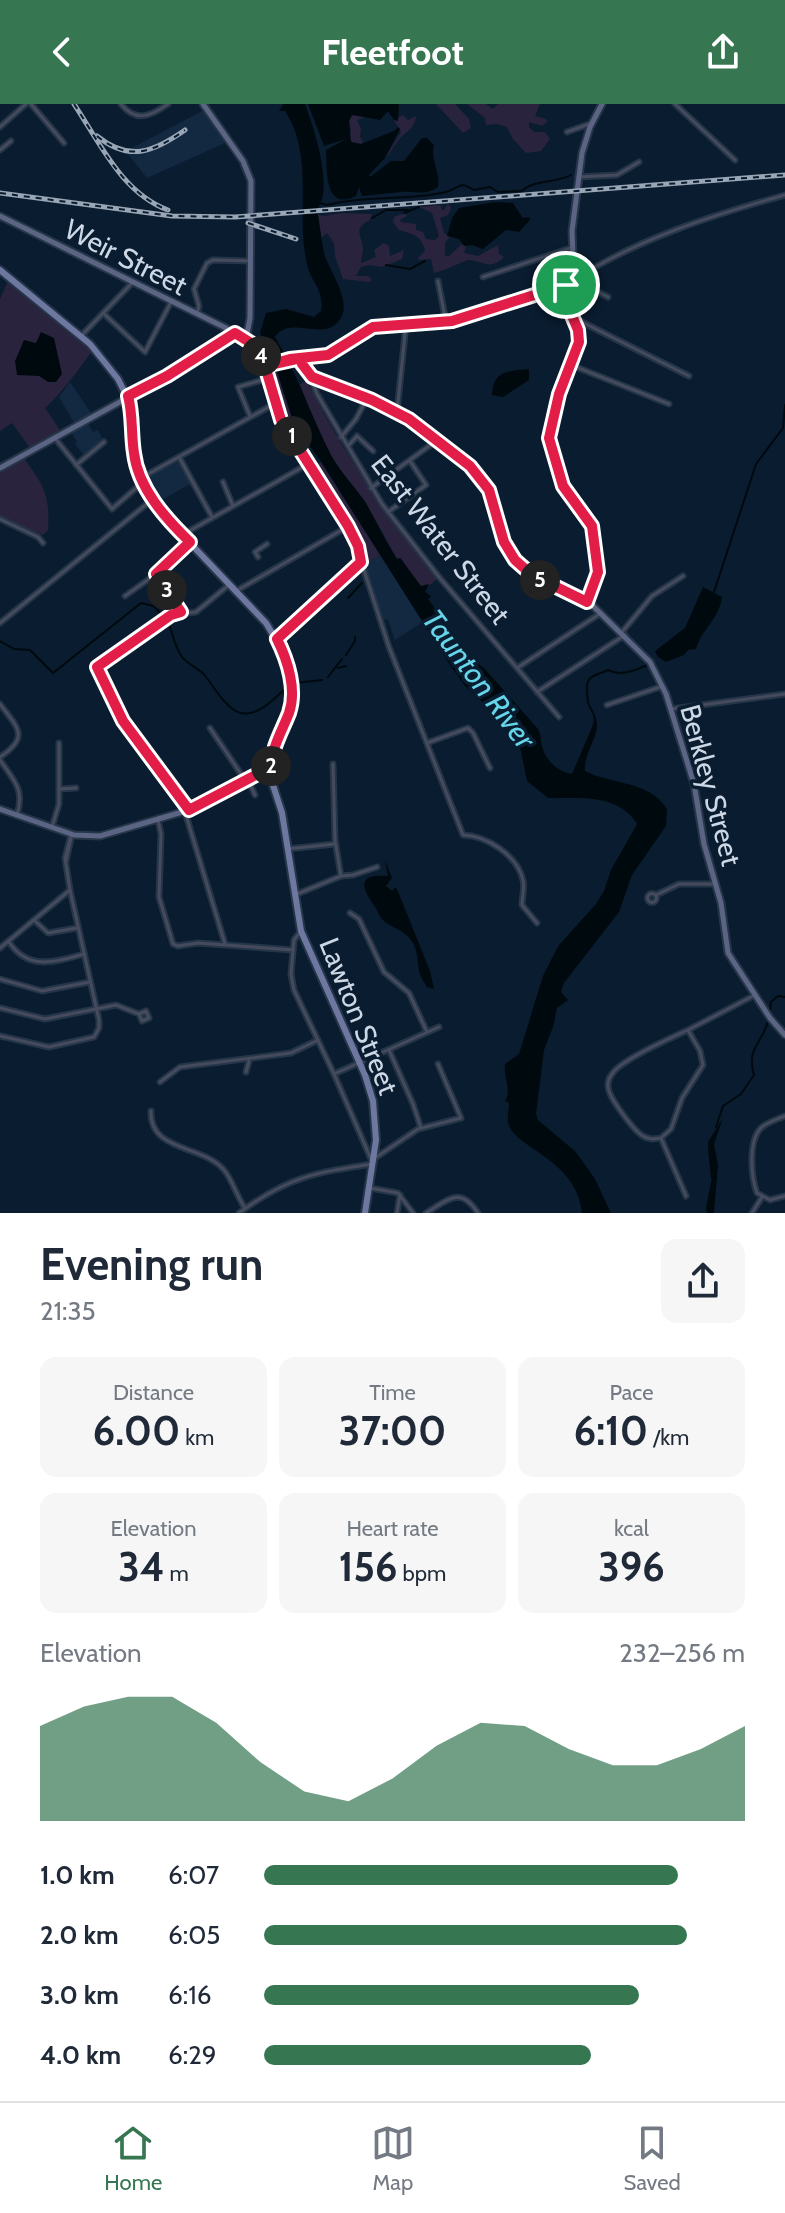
<!DOCTYPE html>
<html lang="en">
<head>
<meta charset="utf-8">
<style>
	body { margin:0; font-family:Cabin,sans-serif; background:#f6f6f7; color:#1f2937; height:100vh; display:flex; flex-direction:column; font-size:30px; white-space:nowrap }
	* { box-sizing:border-box; margin:0 }
	p { font-size:26px; color:#747a83 }
	.icon { flex:none; width:44px; height:44px; fill:none; stroke:currentColor; stroke-width:2; stroke-linecap:round; stroke-linejoin:round }
	.map { position:relative; height:1109px; overflow:hidden }
	.panel { display:flex; flex-direction:column; background:#fff; flex:1 }
	.panel>* { flex:none }
	.pin { position:absolute; display:grid; place-items:center; width:68px; height:68px; color:#fff; margin:-34px; border:4px solid #fff; border-radius:50%; box-shadow:0 2px 8px #0007 }
	.km { position:absolute; width:40px; height:40px; margin:-20px; border-radius:50%; background:#222; color:#fff; font-size:22px; line-height:40px; text-align:center }
	.round { display:grid; place-items:center; flex:none; width:84px; height:84px; border-radius:16px; background:#f6f6f7 }
	.summary { display:flex; align-items:center; justify-content:space-between; height:136px; padding:0 40px }
	h1 { font-size:44px; font-weight:700; line-height:60px }
	.stats { display:grid; grid-template-columns:repeat(3,1fr); gap:12px; height:136px; padding:8px 40px }
	.stats div { display:grid; align-content:center; border-radius:16px; background:#f6f6f7; text-align:center }
	.stats b { font-size:40px; font-weight:700 }
	.stats small { font-size:22px; font-weight:400 }
	.stats p { font-size:22px }
	.chart { height:224px; padding:16px 40px }
	.chart p { display:flex; justify-content:space-between }
	.chart svg { width:100%; height:144px; margin-top:8px; fill:#367752; opacity:.7 }
	ul { padding:0 40px; list-style:none; font-size:26px }
	li { display:grid; grid-template-columns:128px 96px 1fr; align-items:center; height:60px }
	li i { height:20px; border-radius:10px; background:#367752 }
	header { display:flex; justify-content:space-between; align-items:center; height:104px; padding:0 40px; background:#367752; color:#fff; font-size:36px; font-weight:700 }
	.menu { display:flex; justify-content:space-around; align-items:center; height:112px; border-top:2px solid #e0e1e3; background:#fff; font-size:22px; color:#747a83 }
	.menu a { display:grid; justify-items:center; gap:4px }
	.menu .selected { color:#367752 }
	.map>svg:first-child { display:block }
	.built { fill:#132841 }
	.green { fill:#2a233e }
	.water { fill:#000a0e }
	.lines { fill:none; stroke-linecap:round; stroke-linejoin:round }
	.stream { stroke:#000a0e; stroke-width:2 }
	.street-casing { stroke:#253649; stroke-width:7 }
	.secondary-casing { stroke:#253649; stroke-width:9 }
	.primary-casing { stroke:#253649; stroke-width:10 }
	.street { stroke:#454a5d; stroke-width:3 }
	.secondary { stroke:#5c6483; stroke-width:5 }
	.primary { stroke:#6e77a0; stroke-width:6 }
	.rail-casing { stroke:#99a6b6; stroke-width:5 }
	.rail { stroke:#0a1c30; stroke-width:2; stroke-dasharray:6; stroke-linecap:butt }
	.route-casing { stroke:#fff; stroke-width:16 }
	.route { stroke:#e11d48; stroke-width:10 }
	.labels { text-anchor:middle; dominant-baseline:central; stroke-width:7; stroke-linejoin:round; paint-order:stroke }
	.street-label { font-size:28px; fill:#cdd8e6; stroke:#0a1c30 }
	.water-label { font-size:30px; font-style:italic; fill:#66d5e9; stroke:#0a1c30 }
</style>
</head>
<body>
<header><svg class="icon" aria-label="back" viewBox="0 0 24 24"><path d="M15 5l-7 7 7 7"/></svg>Fleetfoot<svg class="icon" aria-label="share" viewBox="0 0 24 24"><path d="M12 15V3M7 8l5-5 5 5M5 13v7h14v-7"/></svg></header>
<div class="map">
<svg width="785" height="1109" viewBox="0 0 785 1109">
	<rect width="100%" height="100%" fill="#0a1c30"/>
	<g class="built">
		<path d="M204,6L227,38L147,74L128,50L130,45Z"/>
		<path d="M70,278L91,309L74,319L59,293Z"/>
		<path d="M87,317L93,328L98,326L103,336L84,351L75,340L77,338L70,326Z"/>
		<path d="M179,357L192,379L158,398L146,378L147,374Z"/>
		<path d="M380,451L423,518L395,536L388,516L382,515L365,461Z"/>
	</g>
	<g class="green">
		<path d="M436,0H455L469,15L471,24L463,29Z"/>
		<path d="M467,0H486L493,5L498,0H540L535,12L546,15L547,18L542,22L529,18V23L534,28H545L550,35L541,47L526,49L513,35L507,23L498,20L486,21L485,14Z"/>
		<path d="M354,10L365,13L357,16L361,25L360,33L363,38L361,40L352,38L349,31L351,26L349,15Z"/>
		<path d="M403,11L408,16L416,12C414,27 405,27 397,38C392,44 391,49 385,54L401,28L394,16Z"/>
		<path d="M448,100L451,104L448,111L440,114L444,129L450,133L445,138V152H449L462,140L466,142L464,149L478,152L498,141L499,150L504,153C488,168 484,156 468,156C455,161 448,165 434,169L431,155L419,156L418,154L425,147C422,131 412,130 399,126L393,118L394,113L405,109L407,112L400,116L401,118L416,120V126L423,128L426,135L435,136L439,132L432,109L419,103L440,101L443,107Z"/>
		<path d="M343,109L372,110L370,116C353,125 361,129 363,145C363,150 361,155 361,159L376,153L374,146L384,139L389,142L390,152L404,146L402,155L382,163L369,161L361,163L356,172H368L372,176L369,178L343,175L335,152L334,139L327,129L321,134L317,110L323,112Z"/>
		<path d="M8,177L92,247C77,268 64,286 45,304L60,326L30,344L12,319L0,327V195Z"/>
		<path d="M275,263L294,320L300,329L296,332L283,313L271,270Z"/>
		<path d="M307,277C342,349 388,411 438,474L426,484L420,482L401,454L397,455L365,397L355,387L330,350L310,307L300,280Z"/>
		<path d="M24,354C44,382 50,391 48,426L43,431L0,413V367Z"/>
		<path d="M321,358L380,451L365,461L357,432L315,361Z"/>
	</g>
	<g class="water">
		<path d="M283,0H305C314,25 334,83 317,106C320,120 321,134 324,149C329,168 355,199 338,218C321,237 289,211 275,233C298,271 311,312 331,351C341,370 357,384 367,401C377,419 386,438 397,455L400,454L421,482L429,480L425,488L431,492L428,495L449,523L464,549L484,564L538,625C542,633 540,637 543,645C546,657 560,669 572,670L592,623L594,616L591,604C608,627 583,644 585,667C612,681 649,676 667,705L666,722L632,771L619,808L564,879L561,888L568,896L557,904L553,923L544,946L536,1010L538,1016L576,1048L595,1075L611,1109H582C577,1054 512,1044 508,1018C507,1012 509,1005 509,999L505,997C512,986 503,973 505,960L519,950L543,872L552,854L559,841L596,800L604,787L611,766L637,720C618,689 579,695 548,694L527,677L519,638L507,621L465,582L450,561L320,356L294,320L276,264L260,229L266,209L286,205L314,213L321,207C324,184 311,179 307,160C295,110 315,53 285,7H279Z"/>
		<path d="M308,0H399L398,17L394,16L388,7L380,16L352,11L349,17L351,38L361,40L394,27L398,23L400,25L385,54L369,71L370,73L391,57H404L422,34H427L434,41C430,56 441,68 438,83C425,92 415,87 401,88C388,89 375,91 362,92L359,83L356,92C324,108 327,66 326,46L346,35L324,42Z"/>
		<path d="M495,98L513,99L523,114L529,113L530,116L519,128L506,126L483,145L472,141L464,142L459,135L447,132L452,114L459,104Z"/>
		<path d="M41,228L54,234L62,270L56,278H48L39,272L17,271L15,257L24,236L36,239Z"/>
		<path d="M529,265V276L503,293L492,291C493,266 509,267 529,265Z"/>
		<path d="M703,483L722,493C719,516 702,524 696,545L688,546L684,551L666,558L658,553L655,547L685,524Z"/>
		<path d="M385,756L392,774L386,782L392,787L395,783L397,785L430,867L434,885L427,883C424,878 419,871 419,866C417,855 418,846 411,836C404,826 389,823 382,815C379,812 378,808 376,804C362,785 355,769 388,772Z"/>
		<path d="M723,1014L714,1040L718,1061L714,1109H707L706,1104L712,1073L708,1038Z"/>
	</g>
	<g class="lines">
		<g class="stream">
			<path d="M320,99L327,101C366,91 408,97 446,88C461,84 458,76 474,86L490,83L498,88L522,87C532,76 557,79 571,71"/>
			<path d="M404,109L419,103"/>
			<path d="M372,114L386,106H408"/>
			<path d="M386,161L410,165L425,157"/>
			<path d="M714,488L756,360L783,324L785,301"/>
			<path d="M348,494L362,479"/>
			<path d="M168,517C172,528 175,544 182,553C188,561 201,565 206,573C214,583 227,606 241,609C259,613 277,592 289,581"/>
			<path d="M0,537L14,545L30,546L53,569L141,499L153,502L164,512"/>
			<path d="M346,551L355,537V533"/>
			<path d="M338,564L346,562"/>
			<path d="M328,573L342,555"/>
			<path d="M295,579L322,576"/>
			<path d="M592,607C587,599 588,597 587,588C586,570 594,573 608,566C622,573 634,566 648,561"/>
			<path d="M770,908L771,898L778,892L785,893"/>
			<path d="M716,1023L723,1002L741,990L754,971C746,944 762,940 768,917"/>
			<path d="M709,1045L712,1074"/>
		</g>
		<g class="street-casing">
			<g id="street">
				<path d="M31,0L64,39"/>
				<path d="M121,0C136,19 151,12 168,0"/>
				<path d="M675,0L735,56"/>
				<path d="M0,23L26,0"/>
				<path d="M567,28L589,20"/>
				<path d="M0,46L11,37"/>
				<path d="M578,73L617,71L639,58"/>
				<path d="M483,173L571,144"/>
				<path d="M438,177L446,218"/>
				<path d="M566,181L568,202L578,223L579,238L557,296L549,334L564,384L592,422L598,466L587,498"/>
				<path d="M608,193L574,176C637,135 713,111 785,91"/>
				<path d="M103,209L145,248L171,198"/>
				<path d="M197,210L199,202L194,185L207,159L213,156L251,157"/>
				<path d="M574,214L689,272"/>
				<path d="M80,233L132,179"/>
				<path d="M571,261L669,300"/>
				<path d="M309,270L317,290L382,400L439,473L559,613"/>
				<path d="M397,308L406,220"/>
				<path d="M250,312L238,283L269,274"/>
				<path d="M54,333L112,405L142,379"/>
				<path d="M341,333L356,315L367,294"/>
				<path d="M348,342L357,332L373,347"/>
				<path d="M179,353L212,413"/>
				<path d="M76,361L104,338"/>
				<path d="M141,374L274,300"/>
				<path d="M223,378L233,402"/>
				<path d="M371,384L436,337"/>
				<path d="M388,408L426,381L410,357"/>
				<path d="M0,415L38,433L43,439"/>
				<path d="M182,431L308,360"/>
				<path d="M258,453L255,448L267,440"/>
				<path d="M362,460L389,543L463,731C487,732 517,751 523,776C525,784 522,792 522,801L537,819"/>
				<path d="M157,471L181,508"/>
				<path d="M236,487L347,423"/>
				<path d="M125,492L156,470L190,439"/>
				<path d="M0,519L153,395"/>
				<path d="M622,528L652,492L683,472"/>
				<path d="M517,564L601,509"/>
				<path d="M537,588L625,531"/>
				<path d="M0,600C18,624 30,633 0,653"/>
				<path d="M607,601L660,583"/>
				<path d="M671,605L785,590"/>
				<path d="M210,624L245,676"/>
				<path d="M427,639L468,624L473,629L490,664"/>
				<path d="M0,656C14,677 25,685 17,711"/>
				<path d="M333,660L335,736L341,772"/>
				<path d="M248,676L255,691"/>
				<path d="M60,685L76,684"/>
				<path d="M189,706L123,617L97,563L171,511L196,508L230,480"/>
				<path d="M185,708L225,840"/>
				<path d="M158,716L161,730L159,793L173,840L178,842L198,839L293,846"/>
				<path d="M52,723L59,700V639"/>
				<path d="M287,745L335,740"/>
				<path d="M66,757L72,730"/>
				<circle cx="652" cy="794" r="4.5"/>
				<path d="M297,790L341,772L353,771L377,763"/>
				<path d="M656,791L679,780H714"/>
				<path d="M350,809L359,815L384,868L409,889L427,928"/>
				<path d="M34,816L48,829L77,824"/>
				<path d="M301,827L294,836L291,870L294,886L334,970L371,1055"/>
				<path d="M9,838C28,867 55,858 84,850"/>
				<path d="M0,844L70,786L65,754L71,731"/>
				<path d="M0,875L42,887L90,878"/>
				<path d="M0,904L45,915L116,901L139,910L146,907L149,914L142,917L139,910"/>
				<path d="M688,926C671,934 620,956 612,970C608,975 607,981 609,987C612,997 634,1027 643,1032C649,1036 654,1035 661,1034L671,1025L682,994L703,961L700,947L688,926L753,892"/>
				<path d="M0,932L49,943L94,933L99,924V916L70,786"/>
				<path d="M389,946L413,1000L421,1024"/>
				<path d="M246,968L249,957"/>
				<path d="M334,970L439,923"/>
				<path d="M160,978L180,963L291,949L318,936"/>
				<path d="M151,1007C149,1048 204,1041 224,1066C232,1075 237,1093 245,1104"/>
				<path d="M785,1012C778,1015 767,1018 761,1024C748,1037 751,1073 757,1089L770,1096L785,1092"/>
				<path d="M661,1034L686,1092"/>
				<path d="M375,1054L418,1025L461,1014L438,960"/>
				<path d="M370,1084L398,1089L413,1109"/>
				<path d="M239,1109C288,1073 313,1069 372,1060"/>
				<path d="M397,1109L400,1091"/>
				<path d="M426,1109C448,1096 460,1081 478,1109"/>
				<path d="M752,1109L762,1093"/>
			</g>
		</g>
		<g class="secondary-casing">
			<g id="secondary">
				<path d="M203,0L243,57L251,77L250,214L246,235"/>
				<path d="M0,112L242,232L253,240L261,253L280,314L353,431L361,458L277,535"/>
				<path d="M301,254L311,272L372,296L406,313L474,365L489,386L504,438L517,458L532,471L593,502L650,558L666,590L694,680L704,740L721,799L728,849L770,914L785,931"/>
				<path d="M265,262L290,255L330,250L373,223L461,215L574,176L572,127L582,49L590,23L602,0"/>
				<path d="M0,364L167,272L235,229"/>
				<path d="M0,705L74,731L100,732L189,706L271,663"/>
			</g>
		</g>
		<g class="primary-casing">
			<path id="primary" d="M0,166L90,240L118,275L129,297L135,358L144,381L170,418L266,519L281,544L291,578L292,593L290,605L272,651L271,675L282,709L301,827L365,971L373,997L376,1036L365,1109"/>
		</g>
		<use href="#street" class="street"/>
		<use href="#secondary" class="secondary"/>
		<use href="#primary" class="primary"/>
		<g class="rail-casing">
			<g id="rail">
				<path d="M74,0C100,39 122,89 168,106"/>
				<path d="M97,32C130,59 155,47 185,26"/>
				<path d="M0,89L172,112L235,113L785,71"/>
				<path d="M248,119L296,135"/>
			</g>
		</g>
		<use href="#rail" class="rail"/>
	</g>
	<g class="lines">
		<g class="route-casing">
			<path id="route" d="M566,181L452,217L373,223L328,251L290,255L265,262L281,316L348,422L358,442L361,458L277,535C288,557 297,586 289,609C282,627 272,643 271,663L189,706L123,617L97,563L171,511L181,508L156,470L190,438C166,415 138,384 134,349C131,330 133,310 128,292L167,272L235,229L254,241L265,262L301,254L302,260L312,273L372,296L409,315L470,362L489,386L504,438L515,456L532,471L587,498L598,468L592,422L563,382L549,334L559,290L579,238L578,226L568,202L566,181"/>
		</g>
		<use href="#route" class="route"/>
	</g>
	<g class="labels">
		<g class="street-label">
			<text transform="translate(126 153) rotate(27)">Weir Street</text>
			<text transform="translate(441 435) rotate(52)">East Water Street</text>
			<text transform="translate(711 681) rotate(75)">Berkley Street</text>
			<text transform="translate(359 912) rotate(68)">Lawton Street</text>
		</g>
		<g class="water-label">
			<text transform="translate(479 575) rotate(53)">Taunton River</text>
		</g>
	</g>
</svg>
<div class="pin" style="left:566px;top:181px;background:#1e9e55"><svg class="icon" aria-label="arrive" viewBox="0 0 24 24"><path d="M6 21V4h12l-3 4 3 4H6"/></svg></div>
<b class="km" style="left:292px;top:332px">1</b>
<b class="km" style="left:271px;top:662px">2</b>
<b class="km" style="left:167px;top:486px">3</b>
<b class="km" style="left:261px;top:252px">4</b>
<b class="km" style="left:540px;top:476px">5</b>
</div>
<section class="panel">
<div class="summary"><div><h1>Evening run</h1><p>21:35</p></div><a class="round"><svg class="icon" aria-label="share" viewBox="0 0 24 24"><path d="M12 15V3M7 8l5-5 5 5M5 13v7h14v-7"/></svg></a></div>
<div class="stats">
<div><p>Distance</p><b>6.00<small> km</small></b></div>
<div><p>Time</p><b>37:00</b></div>
<div><p>Pace</p><b>6:10<small> /km</small></b></div>
</div>
<div class="stats">
<div><p>Elevation</p><b>34<small> m</small></b></div>
<div><p>Heart rate</p><b>156<small> bpm</small></b></div>
<div><p>kcal</p><b>396</b></div>
</div>
<div class="chart"><p><span>Elevation</span>232–256 m</p>
<svg viewBox="0 0 160 44" preserveAspectRatio="none"><path d="M0 44V15L10 9L20 6L30 6L40 14L50 26L60 35L70 38L80 31L90 21L100 14L110 15L120 22L130 27L140 27L150 22L160 15V44z"/></svg>
</div>
<ul>
<li><b>1.0 km</b>6:07<i style="width:86%"></i></li>
<li><b>2.0 km</b>6:05<i style="width:88%"></i></li>
<li><b>3.0 km</b>6:16<i style="width:78%"></i></li>
<li><b>4.0 km</b>6:29<i style="width:68%"></i></li>
</ul>
</section>
<nav class="menu">
<a class="selected"><svg class="icon" aria-label="home" viewBox="0 0 24 24"><path d="M3 11l9-7 9 7M6 9v11h12V9"/></svg>Home</a>
<a><svg class="icon" aria-label="map" viewBox="0 0 24 24"><path d="M3 6l6-2 6 2 6-2v14l-6 2-6-2-6 2zM9 4v14M15 6v14"/></svg>Map</a>
<a><svg class="icon" aria-label="saved" viewBox="0 0 24 24"><path d="M7 4h10v16l-5-4-5 4z"/></svg>Saved</a>
</nav>
</body>
</html>
